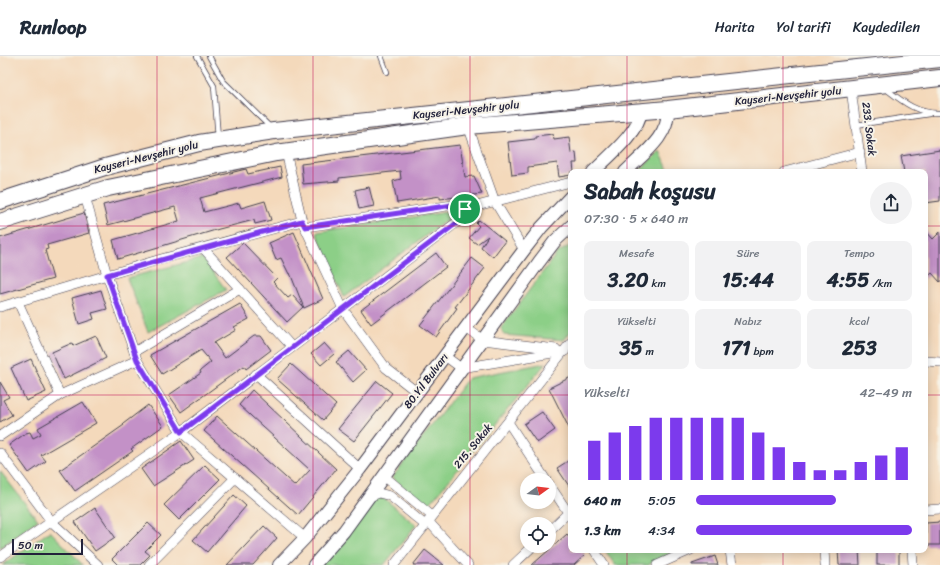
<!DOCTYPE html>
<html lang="tr">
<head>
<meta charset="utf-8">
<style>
	body { margin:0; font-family:Sriracha,sans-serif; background:#f2f2f3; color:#1f2937; height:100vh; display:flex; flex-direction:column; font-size:15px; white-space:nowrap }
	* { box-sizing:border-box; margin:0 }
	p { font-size:13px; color:#747a83 }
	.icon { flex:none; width:22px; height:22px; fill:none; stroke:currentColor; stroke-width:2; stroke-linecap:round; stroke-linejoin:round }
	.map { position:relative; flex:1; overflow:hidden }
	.side { position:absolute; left:568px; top:113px; width:360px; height:384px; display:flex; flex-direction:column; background:#fff; border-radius:8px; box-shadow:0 2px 10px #0003 }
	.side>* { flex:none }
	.needle { width:26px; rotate:75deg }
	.controls { position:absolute; left:520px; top:417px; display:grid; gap:8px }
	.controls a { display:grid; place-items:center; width:36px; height:36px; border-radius:50%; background:#fff; box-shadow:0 2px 10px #0003; font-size:20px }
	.scale { position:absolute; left:12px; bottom:10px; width:71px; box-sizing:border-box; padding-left:4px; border:2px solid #22223b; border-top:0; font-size:11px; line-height:14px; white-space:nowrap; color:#22223b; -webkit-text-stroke:3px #f7f3e8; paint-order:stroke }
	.pin { position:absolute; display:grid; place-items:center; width:34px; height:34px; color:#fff; margin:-17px; border:2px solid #fff; border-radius:50%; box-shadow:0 1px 4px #0007 }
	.round { display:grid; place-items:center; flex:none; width:42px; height:42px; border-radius:21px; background:#f2f2f3 }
	.head { display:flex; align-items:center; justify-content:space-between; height:68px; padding:0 16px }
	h1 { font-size:22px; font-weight:700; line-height:30px }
	.figures { display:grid; grid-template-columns:repeat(3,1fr); gap:6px; height:68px; padding:4px 16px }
	.figures div { display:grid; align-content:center; border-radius:8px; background:#f2f2f3; text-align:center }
	.figures b { font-size:20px; font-weight:700 }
	.figures small { font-size:11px; font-weight:400 }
	.figures p { font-size:11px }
	.chart { height:112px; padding:8px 16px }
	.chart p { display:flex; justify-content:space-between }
	.chart svg { width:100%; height:72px; margin-top:4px; stroke:#7c3aed; stroke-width:6 }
	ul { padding:0 16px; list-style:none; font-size:13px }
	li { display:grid; grid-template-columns:64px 48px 1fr; align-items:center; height:30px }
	li i { height:10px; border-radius:5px; background:#7c3aed }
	header { display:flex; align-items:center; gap:24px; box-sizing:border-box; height:56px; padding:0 20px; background:#fff; border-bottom:1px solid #e0e1e3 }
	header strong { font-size:19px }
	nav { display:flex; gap:22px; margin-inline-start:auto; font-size:14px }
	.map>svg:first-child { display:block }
	.green { fill:#8ccf87; stroke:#577861 }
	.building { fill:#c391c7 }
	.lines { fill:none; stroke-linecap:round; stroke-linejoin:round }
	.service-casing { stroke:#423d4e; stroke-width:6 }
	.minor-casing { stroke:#423d4e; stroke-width:10 }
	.tertiary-casing { stroke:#423d4e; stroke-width:14 }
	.trunk-casing { stroke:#423d4e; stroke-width:18 }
	.service { stroke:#fff; stroke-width:4.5 }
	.minor { stroke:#fff; stroke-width:9 }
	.tertiary { stroke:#fff; stroke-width:12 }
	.trunk { stroke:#fff; stroke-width:16 }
	.route-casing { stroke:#fff; stroke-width:8 }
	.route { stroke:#7c3aed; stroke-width:5 }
	.grid { fill:none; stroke:#c2185b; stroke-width:1; stroke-opacity:0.55 }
	.labels { text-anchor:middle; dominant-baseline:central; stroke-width:4; stroke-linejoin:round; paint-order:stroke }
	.street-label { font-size:11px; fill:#22223b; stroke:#f7f3e8 }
</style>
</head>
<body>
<header>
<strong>Runloop</strong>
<nav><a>Harita</a><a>Yol tarifi</a><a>Kaydedilen</a></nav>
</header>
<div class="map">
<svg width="940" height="509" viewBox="0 0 940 509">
	<rect width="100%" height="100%" fill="#f7f3e8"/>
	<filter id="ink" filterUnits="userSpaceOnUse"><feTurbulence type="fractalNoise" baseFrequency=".025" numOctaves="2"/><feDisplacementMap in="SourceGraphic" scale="8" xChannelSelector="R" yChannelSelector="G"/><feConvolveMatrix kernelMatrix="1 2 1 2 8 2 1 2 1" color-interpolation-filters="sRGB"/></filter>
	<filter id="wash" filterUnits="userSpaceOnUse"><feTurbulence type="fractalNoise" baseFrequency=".012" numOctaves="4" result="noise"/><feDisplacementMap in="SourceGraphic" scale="16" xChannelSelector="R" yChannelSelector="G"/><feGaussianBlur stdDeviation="0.9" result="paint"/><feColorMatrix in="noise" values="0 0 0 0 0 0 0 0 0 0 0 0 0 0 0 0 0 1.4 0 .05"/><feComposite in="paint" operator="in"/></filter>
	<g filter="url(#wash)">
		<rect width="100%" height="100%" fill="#f4d9bb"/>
		<g class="green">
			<path d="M660,95L669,116H638Z"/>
			<path d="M447,156L449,158L448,163L344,241L316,176Z"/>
			<path d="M571,189V275L564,284L504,279L501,272L557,197Z"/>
			<path d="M203,202L226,234L148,276L127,222Z"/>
			<path d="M546,307L427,451L392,422L468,322Z"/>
			<path d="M0,415L38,464L0,492Z"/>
			<path d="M376,441L385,443L416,469L384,509H318Z"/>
			<path d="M50,475L83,509H3Z"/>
			<path d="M605,494H677L648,509H615Z"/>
		</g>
		<g id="blocks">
			<g class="building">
				<path d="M553,78L554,83L569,81L571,97L576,96L577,107H573L574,116H571V119L559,121L557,107L528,111V117L512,119L508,86L535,83V80Z"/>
				<path d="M460,89L465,121L474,120L482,138L440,143V140L397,147L393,125L401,123L400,115L339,122V125L303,128L301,108Z"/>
				<path d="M940,94V145L925,147V116H904L901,100Z"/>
				<path d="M280,111L282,121L200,142L204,156L239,147L241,152L265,145L271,164L255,168L254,164L219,173L118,203L113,184L179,165L175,151L108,169L103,149L246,113L248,118Z"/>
				<path d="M369,131L374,150L359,153L355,134Z"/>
				<path d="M84,157L89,177L47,189L48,193L45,194L53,223L0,238V182Z"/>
				<path d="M479,164L505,185L493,201L481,191L488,180L477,188L469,182L479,170L476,167Z"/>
				<path d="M925,174L933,183L940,176V226L932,217L925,223Z"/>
				<path d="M294,176L323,243L304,252L290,217L289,218L281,202L276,204L269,187Z"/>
				<path d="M243,187L277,222L273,226L288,242L292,239L303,251L287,266L227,201Z"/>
				<path d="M436,197L446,211L371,268L361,254Z"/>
				<path d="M472,202L485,212L455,251L457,252L436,281L420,269Z"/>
				<path d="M101,234L107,253L92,257L94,263L79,268L72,242Z"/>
				<path d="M240,248L249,263L234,271L236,274L214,287L225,302L254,280H261L271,294L246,313L244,310L181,356L169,339L201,317L200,315L211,306L201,294L162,318L150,299Z"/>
				<path d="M96,280L106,302L64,323L52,296L72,287L73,290Z"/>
				<path d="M324,287L334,298L321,309L311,298Z"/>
				<path d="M349,295L366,314L353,326L336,306Z"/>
				<path d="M31,303L46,336L26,345L11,312Z"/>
				<path d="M291,308L336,349L323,364L277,323Z"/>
				<path d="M571,321V376L549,332Z"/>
				<path d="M377,325L392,337L354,385L338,373Z"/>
				<path d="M0,326L9,341L3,344L12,359L0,366Z"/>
				<path d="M252,334L336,413L298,459L204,375L217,360L295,430L310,414L239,349Z"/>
				<path d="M83,346L96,367L41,399L46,405L29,417L9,389L26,377L30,376L33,382L41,378L38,372Z"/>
				<path d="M148,349L163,370L131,393L133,395L75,435L60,414L124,369L123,368Z"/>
				<path d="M542,356L555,374L537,387L524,368Z"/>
				<path d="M181,385L194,404L153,430L141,413Z"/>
				<path d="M571,403V433L557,412Z"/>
				<path d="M205,409L220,423L179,464L164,449Z"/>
				<path d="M234,439L246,450L207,496L193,484Z"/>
				<path d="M95,452L115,481L95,495L75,466Z"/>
				<path d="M940,466V489H926V467Z"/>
				<path d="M148,467L161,479L145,495L150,499L140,509H118L112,503Z"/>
				<path d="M264,470L277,482L263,498L253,509H227Z"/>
				<path d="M567,478L571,483V494H580L585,499L574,509H532Z"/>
				<path d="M425,494L444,509H413Z"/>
				<path d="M838,494H859L860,509H839Z"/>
				<rect x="877" y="494" width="22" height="15"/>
				<path d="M715,500L718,509H692V508Z"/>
			</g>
		</g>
	</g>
	<g filter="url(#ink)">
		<use href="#blocks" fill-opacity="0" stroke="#423d4e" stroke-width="1"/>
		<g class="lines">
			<g class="service-casing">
				<g id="service">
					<path d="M197,0L214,30L218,82"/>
					<path d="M209,0L223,25L271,72"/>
					<path d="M381,0L387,16"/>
					<path d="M886,33C903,46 918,58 940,57"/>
					<path d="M856,69L929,58"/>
				</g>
			</g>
			<g class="minor-casing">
				<g id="minor">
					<path d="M851,33L862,116"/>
					<path d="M468,70L495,146L524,194"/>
					<path d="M286,96L302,165L343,253L386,312L418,337"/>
					<path d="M784,116L860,96"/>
					<path d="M85,140L107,219L137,304L181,376L305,482"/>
					<path d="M305,171L453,149L465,153"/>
					<path d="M203,192L292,291"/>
					<path d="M18,246L60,339"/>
					<path d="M0,251L161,203L302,165"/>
					<path d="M466,272L483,284L556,293"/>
					<path d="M134,296L240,233"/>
					<path d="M445,300L461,312L565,295"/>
					<path d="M925,305L940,306"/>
					<path d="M256,318L360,413"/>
					<path d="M508,366L546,424"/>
					<path d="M0,380L60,339L137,304"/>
					<path d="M0,397L51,465L98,509"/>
					<path d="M384,420L432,460"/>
					<path d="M549,428L571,461"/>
					<path d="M369,441L379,437L390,440L425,469"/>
					<path d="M925,454L940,453"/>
					<path d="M428,465L468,509"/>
					<path d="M549,475L571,454"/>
					<path d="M594,494L604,509"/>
					<path d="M730,494L732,509"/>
					<path d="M824,494L825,509"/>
					<path d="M912,494L913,509"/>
					<path d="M0,501L181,376L457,166L465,153L571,126"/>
					<path d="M149,509L235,422"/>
					<path d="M394,509L571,286"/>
					<path d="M513,509L533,490"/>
					<path d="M657,509L691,494"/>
				</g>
			</g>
			<g class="tertiary-casing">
				<g id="tertiary">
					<path d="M593,116C608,101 639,76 641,55"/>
					<path d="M625,116C643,98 669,81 668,53"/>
					<path d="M279,509L305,482L360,413L524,194L541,172L571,140"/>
					<path d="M314,509L344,475L539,206L555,185L571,170"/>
				</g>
			</g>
			<g class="trunk-casing">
				<g id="trunk">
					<path d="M0,145L105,111L199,87L274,75L940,3"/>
					<path d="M0,166L108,132L276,97L468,70L668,53L940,22"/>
				</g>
			</g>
			<use href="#service" class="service"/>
			<use href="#minor" class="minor"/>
			<use href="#tertiary" class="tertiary"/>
			<use href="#trunk" class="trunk"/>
		</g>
	</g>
	<g class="lines" filter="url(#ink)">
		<g class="route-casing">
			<path id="route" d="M453,149L465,153L458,166L181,376L137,304L107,219L302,165L305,171Z"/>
		</g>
		<use href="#route" class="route"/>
	</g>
	<path class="grid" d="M157,0V509M313,0V509M470,0V509M627,0V116M783,0V116M0,170H571M925,170H940M0,339H571M925,339H940M627,494V509M783,494V509"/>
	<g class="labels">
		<g class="street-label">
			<text transform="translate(788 40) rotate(-6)">Kayseri-Nevşehir yolu</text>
			<text transform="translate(466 54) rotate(-6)">Kayseri-Nevşehir yolu</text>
			<text transform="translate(869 73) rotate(83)">233. Sokak</text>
			<text transform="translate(146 101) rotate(-14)">Kayseri-Nevşehir yolu</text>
			<text transform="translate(426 325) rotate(-53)">80.Yıl Bulvarı</text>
			<text transform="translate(473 390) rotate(-51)">215. Sokak</text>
		</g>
	</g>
</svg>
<div class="controls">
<a><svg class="needle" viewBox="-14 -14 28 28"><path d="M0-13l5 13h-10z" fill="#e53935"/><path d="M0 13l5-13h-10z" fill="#747a83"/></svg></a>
<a><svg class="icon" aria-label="locate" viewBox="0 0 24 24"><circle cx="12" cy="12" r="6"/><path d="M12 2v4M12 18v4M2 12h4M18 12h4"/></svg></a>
</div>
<div class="scale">50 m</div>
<div class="pin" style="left:465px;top:153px;background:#1e9e55"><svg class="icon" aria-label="arrive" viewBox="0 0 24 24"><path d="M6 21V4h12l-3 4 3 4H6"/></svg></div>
<section class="side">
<div class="head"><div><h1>Sabah koşusu</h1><p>07:30 · 5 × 640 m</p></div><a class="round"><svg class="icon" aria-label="share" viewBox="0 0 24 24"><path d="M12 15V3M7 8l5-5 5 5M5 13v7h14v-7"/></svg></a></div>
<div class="figures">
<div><p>Mesafe</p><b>3.20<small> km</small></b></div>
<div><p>Süre</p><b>15:44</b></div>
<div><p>Tempo</p><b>4:55<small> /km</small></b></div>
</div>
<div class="figures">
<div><p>Yükselti</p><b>35<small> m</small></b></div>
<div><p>Nabız</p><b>171<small> bpm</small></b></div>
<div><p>kcal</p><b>253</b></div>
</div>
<div class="chart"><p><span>Yükselti</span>42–49 m</p>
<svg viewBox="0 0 160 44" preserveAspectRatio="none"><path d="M5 44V20M15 44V15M25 44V11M35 44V6M45 44V6M55 44V6M65 44V6M75 44V6M85 44V15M95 44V24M105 44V33M115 44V38M125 44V38M135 44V33M145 44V29M155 44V24"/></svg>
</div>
<ul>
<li><b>640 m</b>5:05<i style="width:65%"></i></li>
<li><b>1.3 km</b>4:34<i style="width:100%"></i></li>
</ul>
</section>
</div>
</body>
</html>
